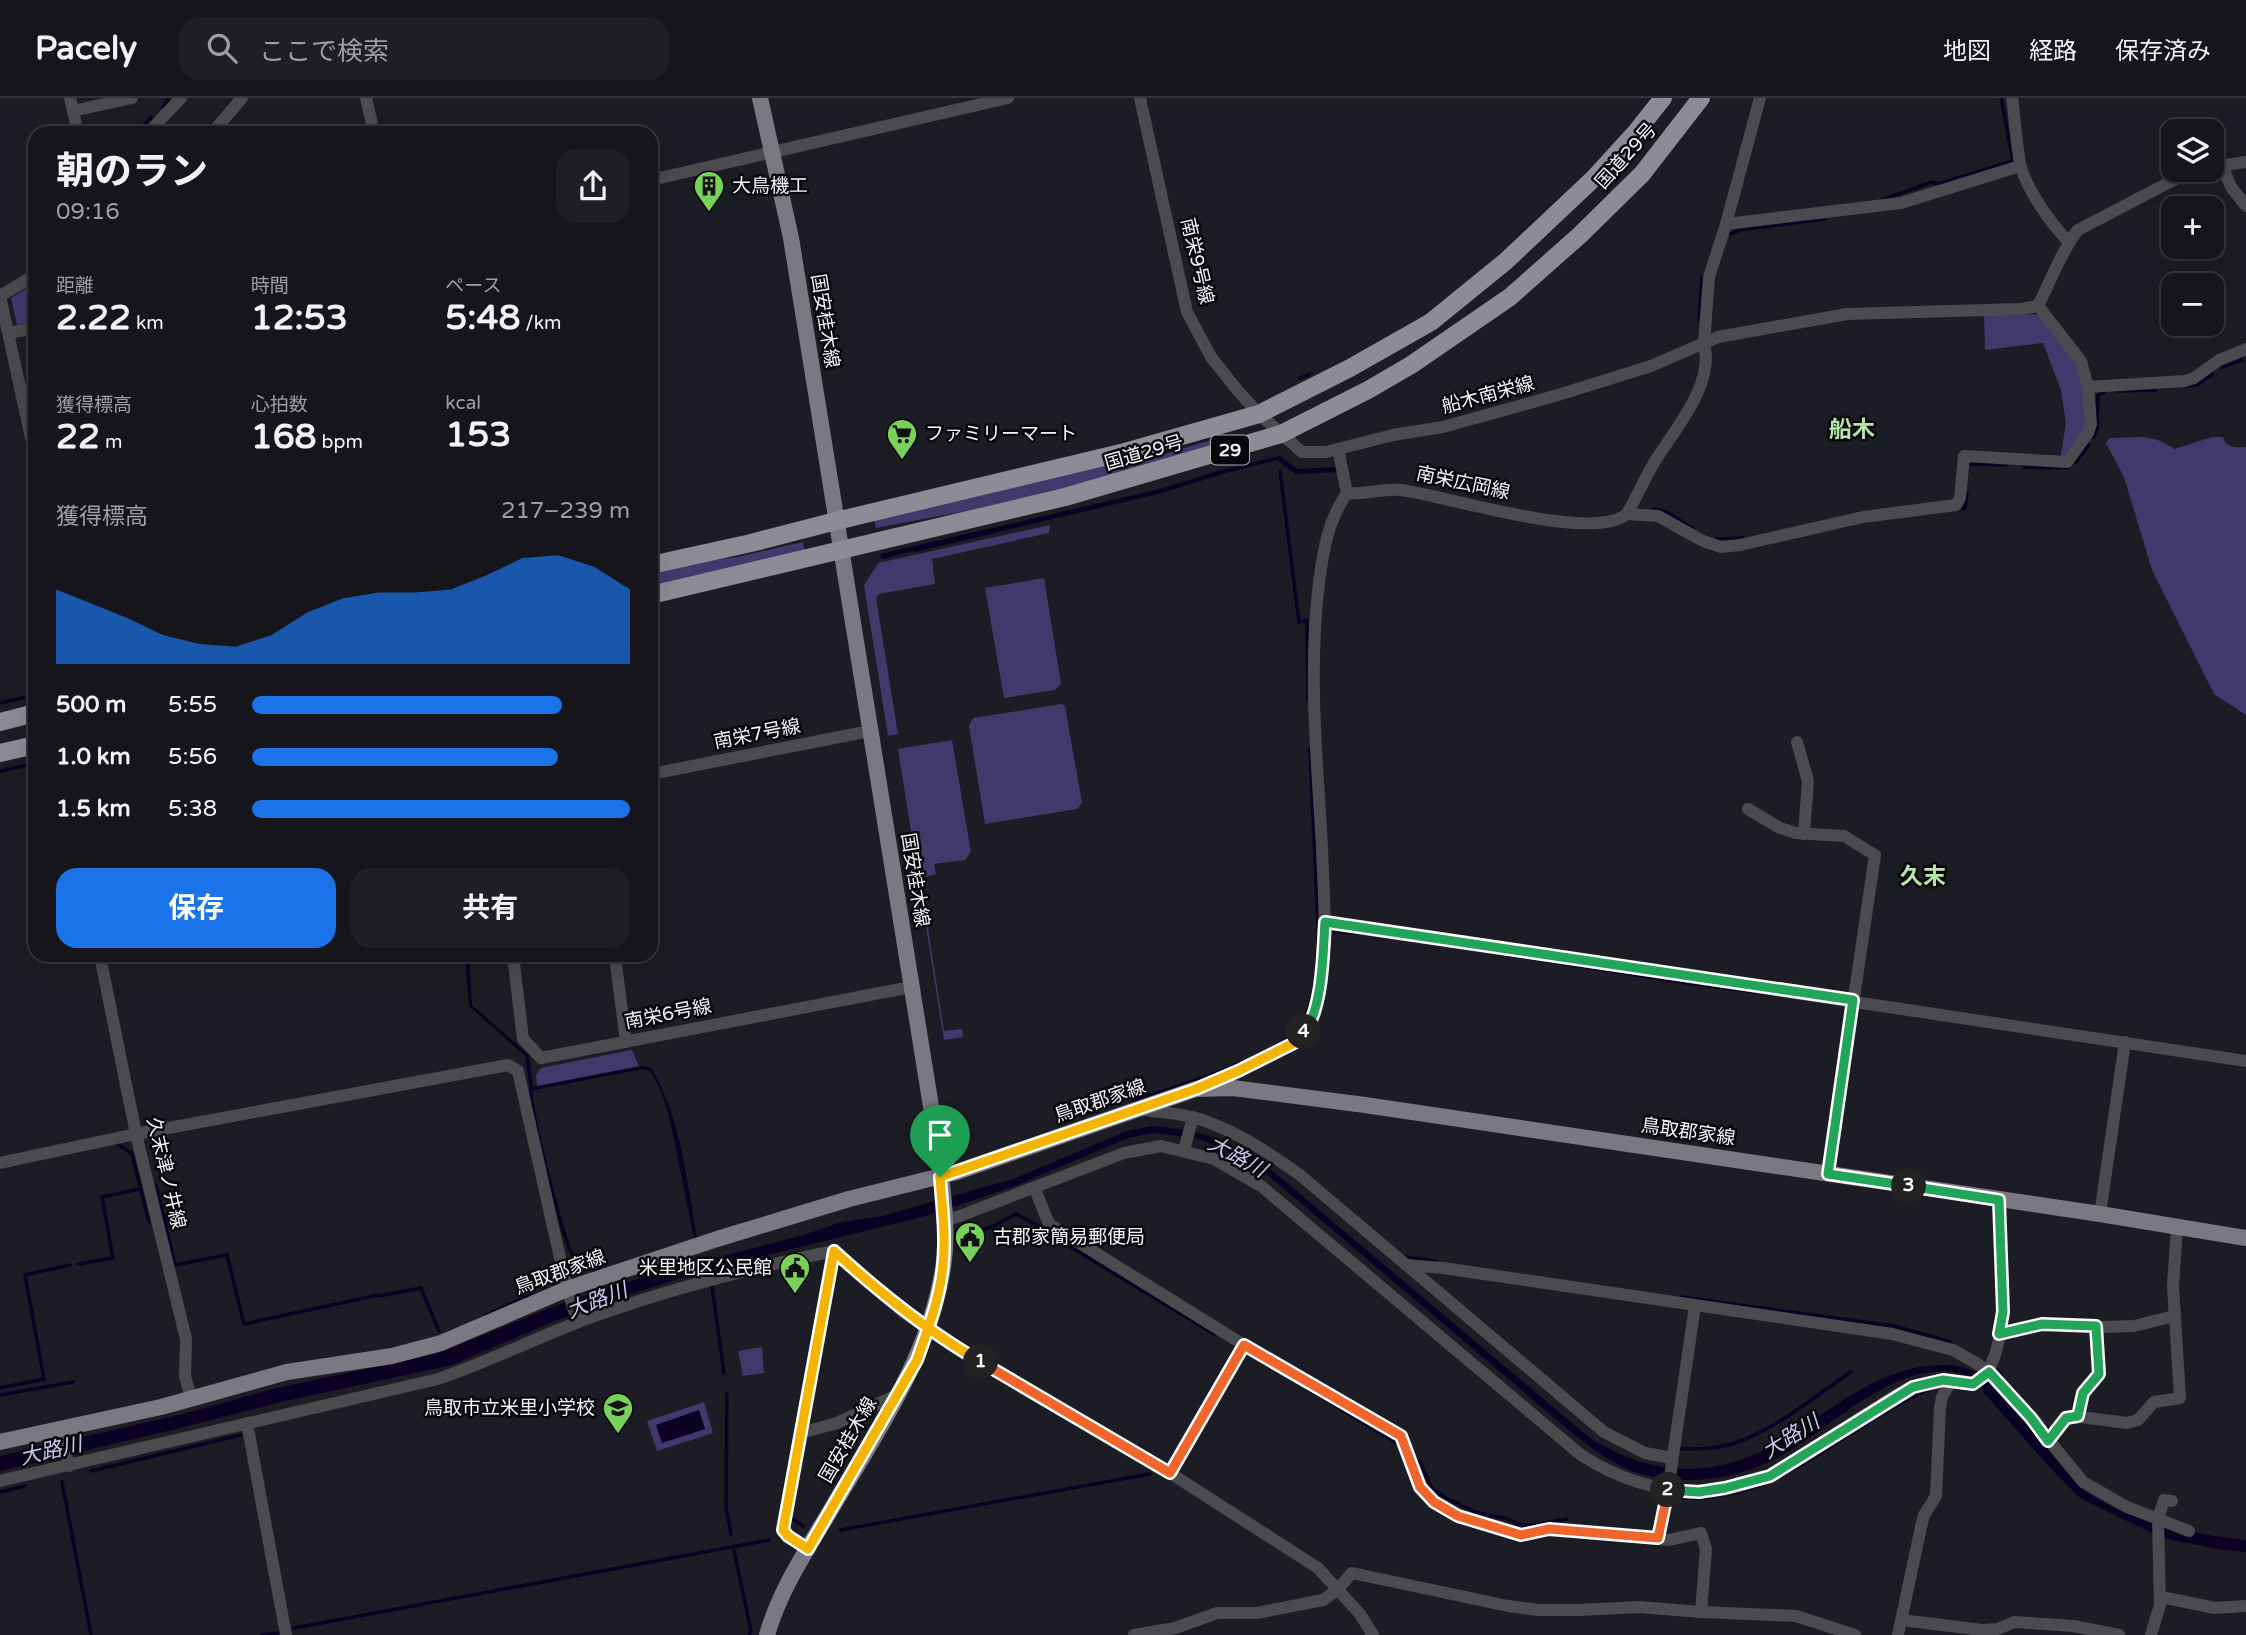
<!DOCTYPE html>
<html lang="ja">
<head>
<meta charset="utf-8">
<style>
	body { margin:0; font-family:"Varela Round","Noto Sans JP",sans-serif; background:#1e1e24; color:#f1f3f6; height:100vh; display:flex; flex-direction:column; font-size:26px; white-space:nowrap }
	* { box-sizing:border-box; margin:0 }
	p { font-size:23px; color:#9d9fa3 }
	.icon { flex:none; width:38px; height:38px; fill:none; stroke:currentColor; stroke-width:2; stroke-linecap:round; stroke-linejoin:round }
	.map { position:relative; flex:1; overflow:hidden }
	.details { position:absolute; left:28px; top:28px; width:630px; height:836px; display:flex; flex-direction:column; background:#15151b; border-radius:21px; box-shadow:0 7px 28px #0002,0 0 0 2px #34343a }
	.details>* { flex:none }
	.fabs { position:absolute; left:2161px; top:21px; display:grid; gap:14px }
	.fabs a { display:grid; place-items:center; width:63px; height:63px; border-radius:14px; background:#15151b; box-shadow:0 7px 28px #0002,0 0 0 2px #34343a; font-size:35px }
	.pin { position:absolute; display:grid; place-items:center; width:60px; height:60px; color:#fff; margin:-72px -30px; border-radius:50% 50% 50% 0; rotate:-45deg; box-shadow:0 0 7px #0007 }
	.pin .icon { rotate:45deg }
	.km { position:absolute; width:35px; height:35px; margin:-18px; border-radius:50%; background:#222; color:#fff; font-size:19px; line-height:35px; text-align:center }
	.round { display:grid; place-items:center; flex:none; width:74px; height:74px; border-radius:21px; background:#1e1e24 }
	.headline { display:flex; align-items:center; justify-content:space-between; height:119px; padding:0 28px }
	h1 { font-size:38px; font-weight:700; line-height:52px }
	.metrics { display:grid; grid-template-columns:repeat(3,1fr); gap:10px; height:119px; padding:7px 28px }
	.metrics div { display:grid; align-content:center }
	.metrics b { font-size:35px; font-weight:700 }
	.metrics small { font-size:19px; font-weight:400 }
	.metrics p { font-size:19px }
	.chart { height:196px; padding:14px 28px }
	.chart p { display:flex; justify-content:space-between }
	.chart svg { width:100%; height:126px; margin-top:7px; fill:#1a73e8; opacity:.7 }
	.cta { display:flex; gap:14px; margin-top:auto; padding:14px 28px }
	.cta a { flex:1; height:80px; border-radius:21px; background:#1a73e8; color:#fff; font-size:28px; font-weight:700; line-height:80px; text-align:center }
	.cta a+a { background:#1e1e24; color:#f1f3f6 }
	ul { padding:0 28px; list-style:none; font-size:23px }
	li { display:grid; grid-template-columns:112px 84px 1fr; align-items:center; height:52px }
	li i { height:18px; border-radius:9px; background:#1a73e8 }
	header { display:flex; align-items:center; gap:42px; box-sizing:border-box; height:98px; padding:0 35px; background:#15151b; border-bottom:2px solid #34343a }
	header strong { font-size:33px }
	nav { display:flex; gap:38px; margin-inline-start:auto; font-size:24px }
	.search { width:490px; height:63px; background:#1e1e24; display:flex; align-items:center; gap:18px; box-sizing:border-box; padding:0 24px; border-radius:21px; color:#9d9fa3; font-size:26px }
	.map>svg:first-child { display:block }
	.green { fill:#41396c }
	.water { fill:#0a0125 }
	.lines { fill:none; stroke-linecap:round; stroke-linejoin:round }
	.stream { stroke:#0a0125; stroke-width:3.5 }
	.minor { stroke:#4b4b4f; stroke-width:12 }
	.major { stroke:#7a7982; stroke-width:16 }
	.highway { stroke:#8c8c96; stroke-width:18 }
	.split-1-casing { stroke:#fff; stroke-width:14 }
	.split-2-casing { stroke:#fff; stroke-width:14 }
	.split-3-casing { stroke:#fff; stroke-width:14 }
	.split-4-casing { stroke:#fff; stroke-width:14 }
	.split-5-casing { stroke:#fff; stroke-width:14 }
	.split-1 { stroke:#f5b400; stroke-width:9 }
	.split-2 { stroke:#f0652b; stroke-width:9 }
	.split-3 { stroke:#22a559; stroke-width:9 }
	.split-4 { stroke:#22a559; stroke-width:9 }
	.split-5 { stroke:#f5b400; stroke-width:9 }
	.labels { text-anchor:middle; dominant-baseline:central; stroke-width:5; stroke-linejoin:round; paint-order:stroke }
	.shield { fill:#07070a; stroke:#aeadb2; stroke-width:2 }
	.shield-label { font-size:18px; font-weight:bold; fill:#f5f4fa }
	.street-label { font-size:19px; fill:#f5f4fa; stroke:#07070a }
	.poi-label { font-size:19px; fill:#f5f4fa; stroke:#07070a; text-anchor:start }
	.water-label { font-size:21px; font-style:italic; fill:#c8c5f1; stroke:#07070a }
	.quarter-label { font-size:23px; font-weight:bold; fill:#b5e6a6; stroke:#07070a }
</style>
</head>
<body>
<header>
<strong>Pacely</strong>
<div class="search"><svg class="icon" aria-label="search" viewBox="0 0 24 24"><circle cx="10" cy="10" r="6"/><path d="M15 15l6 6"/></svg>ここで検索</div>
<nav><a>地図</a><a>経路</a><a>保存済み</a></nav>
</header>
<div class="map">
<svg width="2246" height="1537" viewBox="0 0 2246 1537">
	<rect width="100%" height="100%" fill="#1c1c24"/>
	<g class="green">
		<path d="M35,185V223L17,227L11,200Z"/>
		<path d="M2033,216L2041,218L2076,265L2082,277L2088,329L2060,363L2066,325L2061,292L2043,245L1985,252L1984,217Z"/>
		<path d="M1221,339L1223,344L1090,385L1008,405L876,430L874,422L1087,371L1155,359Z"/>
		<path d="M2144,339L2158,342L2175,351L2212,339H2223C2226,350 2236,350 2246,349V617L2214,596L2152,472L2124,379L2106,345L2110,340Z"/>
		<path d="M1050,427L1049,435L932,461L935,486L879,496L876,500L898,636L888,638L864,487L878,465Z"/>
		<path d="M803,444L805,454L651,490V474L690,465L737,459Z"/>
		<path d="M1044,480L1061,586L1055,592L1004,600L985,490Z"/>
		<path d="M1062,606L1065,608L1082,705L1077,711L985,726L969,628L973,620Z"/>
		<path d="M952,642L971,754L965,762L934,766L936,776L920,780L944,933L962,931L963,939L944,942L898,651Z"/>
		<path d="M632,952L639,968L537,988L536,977L541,970Z"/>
		<path d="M762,1249L764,1275L743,1278L738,1253Z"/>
		<path d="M704,1304L713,1335L657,1353L647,1323Z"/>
	</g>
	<g class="water">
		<path d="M1280,358L1297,371L1338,369L1339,374L1295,376L1277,362L1223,376L1162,395L915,454L913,453L881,461L880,456L1160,391L1224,371Z"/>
		<path d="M1317,832H1319C1318,858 1317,899 1304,922C1284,959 1176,988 1135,1004L1134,1002L1144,998C1180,985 1286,955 1302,922C1315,896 1315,860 1317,832Z"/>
		<path d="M1333,834L1373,836L1795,901L1688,887L1373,837L1333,836Z"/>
		<path d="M465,858H469L472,907L529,957L533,989L643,968L652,971C681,1021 687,1083 697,1140H694L668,1013L661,993L650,973L642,971L530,993L525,958L469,908Z"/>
		<path d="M1152,1028C1201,1031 1229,1043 1269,1070L1590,1340C1655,1381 1719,1381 1784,1341C1839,1308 1881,1265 1949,1267C2006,1268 2046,1365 2090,1396C2136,1426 2193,1436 2246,1442V1454L2223,1452L2162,1440L2080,1400L2054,1374L1984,1295L1973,1279C1901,1251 1833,1332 1773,1362C1732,1383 1676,1389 1632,1373C1612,1365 1594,1352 1577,1339L1264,1074L1230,1053L1195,1040L1152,1035L1128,1040L1015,1088L927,1118L706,1172L628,1197L552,1224L452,1267L285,1303L180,1330L0,1373V1358L183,1316L277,1290L436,1256L565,1204L660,1174L804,1137L841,1124L882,1118L1013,1081L1127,1033Z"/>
		<path d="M1935,1289L1936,1291C1914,1298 1894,1311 1874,1323C1809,1364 1755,1409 1673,1401V1399C1779,1415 1845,1320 1935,1289Z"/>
		<path d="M699,1312L705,1331L662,1345L656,1327Z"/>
	</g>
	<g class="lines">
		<g class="stream">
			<path d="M163,9L168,2"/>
			<path d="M136,35L152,19"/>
			<path d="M1882,102L1932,84L1938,86L2013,63L2001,0"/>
			<path d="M1731,136L1740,132L1825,121"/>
			<path d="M1699,222L1702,179"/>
			<path d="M2222,269L2242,262"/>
			<path d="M1300,280L1310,276"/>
			<path d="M2186,288L2197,287L2212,276"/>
			<path d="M2116,293L2156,292"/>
			<path d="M2094,339L2097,331L2098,297L2105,294"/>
			<path d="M2076,364L2089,347"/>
			<path d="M1968,366L2006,367"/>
			<path d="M2024,369L2068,370"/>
			<path d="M1280,373L1299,524L1307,522L1308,601"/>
			<path d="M1653,411L1667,414L1693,431"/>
			<path d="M1957,411L1965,410L1967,396"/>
			<path d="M1716,441L1743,440"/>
			<path d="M0,605L35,597"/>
			<path d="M1310,651L1318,829"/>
			<path d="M0,673L35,665"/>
			<path d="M531,991C529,1008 563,1142 573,1158C580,1169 589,1172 600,1172"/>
			<path d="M118,1046L132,1056L149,1124"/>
			<path d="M156,1087L175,1167L227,1157L244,1226L378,1197"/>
			<path d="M970,1136L996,1127L1016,1116L1039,1128"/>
			<path d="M1054,1139L1214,1236"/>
			<path d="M1405,1159L1436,1163"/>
			<path d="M78,1166L113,1160L102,1099L140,1091"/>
			<path d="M712,1188L724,1275"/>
			<path d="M379,1198L421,1190L439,1233"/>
			<path d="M1681,1199L1894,1228L1951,1244"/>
			<path d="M486,1217L535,1195"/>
			<path d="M1998,1272L2003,1281"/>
			<path d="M0,1290L44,1281L25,1177L70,1167"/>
			<path d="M1308,1291L1396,1345"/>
			<path d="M727,1296L726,1410L731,1436"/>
			<path d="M0,1297L73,1284"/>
			<path d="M1678,1351C1698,1351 1719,1351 1738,1344C1779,1329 1815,1298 1851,1274"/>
			<path d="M1419,1362L1431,1389L1441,1397L1475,1414L1508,1421L1522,1427H1534L1567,1421"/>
			<path d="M91,1373L241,1337"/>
			<path d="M62,1384L91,1537"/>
			<path d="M0,1394L25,1388"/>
			<path d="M794,1422L803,1428"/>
			<path d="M840,1432L1150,1376"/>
			<path d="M733,1448L751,1533L749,1537"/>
			<path d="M294,1530L769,1442"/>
			<path d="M262,1537L280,1535"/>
		</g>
		<g class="minor">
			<path d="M70,0L78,35"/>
			<path d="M366,0L374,35"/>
			<path d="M1140,0L1187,214L1211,259L1238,293L1259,316L1302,354H1326L1393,337L1443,329L1558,297L1651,268L1718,239L1847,216L2021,211L2038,208"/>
			<path d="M2012,0C2015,21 2016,44 2020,65C2025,89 2051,126 2068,143"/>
			<path d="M73,13L132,0"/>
			<path d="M148,35L181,0"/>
			<path d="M212,35L242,0"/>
			<path d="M2222,67L2231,89L2246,108"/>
			<path d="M2212,69L2246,64"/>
			<path d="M651,82L1008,0"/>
			<path d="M1726,126L1901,105L2020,68"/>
			<path d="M0,198L35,358"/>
			<path d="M0,198L35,177"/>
			<path d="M2038,208C2049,186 2064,148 2078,132L2189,74L2200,72"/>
			<path d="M9,235L35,230"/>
			<path d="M2088,289L2185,283L2194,280L2219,262L2246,251"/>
			<path d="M1338,351L1347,395"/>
			<path d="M1627,416L1658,418L1703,443L1721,449L1740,447L1863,419L1956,407L1960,400L1964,358L2067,364L2088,335L2091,326L2088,289L2081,263L2038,208"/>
			<path d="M1797,644L1808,683L1804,736"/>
			<path d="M651,676L870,633"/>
			<path d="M1748,711L1780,730L1796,735L1844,738L1875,757L1828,1076"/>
			<path d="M1325,824L2246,963"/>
			<path d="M100,858L136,1036L186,1241L185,1278L191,1301"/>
			<path d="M513,858L523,941L541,960L911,889"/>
			<path d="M615,858L626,944"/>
			<path d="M1200,989C1229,977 1288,956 1306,932C1320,912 1322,873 1324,850C1326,816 1323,783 1322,749C1317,661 1308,573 1319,485C1323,453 1328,422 1347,395C1365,397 1383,390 1401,392C1448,398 1591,445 1627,416C1637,398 1645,380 1655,363C1676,330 1715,286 1704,245L1709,179L1726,126L1760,0"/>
			<path d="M1140,1011C1161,1015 1185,1015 1205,1023C1240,1035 1270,1056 1300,1077L1604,1334L1645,1355L1672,1360"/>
			<path d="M1184,1052L1193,1019"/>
			<path d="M0,1065L136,1036L508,967L518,973L567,1191L578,1224"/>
			<path d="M1035,1091L1049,1126L1244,1247L1401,1338L1420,1389L1434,1404L1458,1418L1521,1437L1549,1431L1669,1442L1701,1435L1706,1451L1701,1514"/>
			<path d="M2100,1116L2125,944"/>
			<path d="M944,1124L1124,1055L1161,1048L1214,1061L1261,1088L1581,1357C1640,1395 1703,1404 1770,1378C1783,1372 1794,1362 1806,1355C1836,1335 1866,1316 1896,1297C1925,1283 1942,1281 1973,1286C1978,1281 1987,1277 1989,1271C2013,1224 1999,1153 1999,1102"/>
			<path d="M834,1153L903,1214L963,1254L1170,1375L1318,1470L1360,1516L1373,1537"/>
			<path d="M1406,1167L1443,1170L1892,1236L1953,1252L1976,1265L1989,1274L2031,1320L2083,1384L2127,1409L2189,1433"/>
			<path d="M1999,1236L2042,1226L2101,1229L2134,1228L2174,1218"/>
			<path d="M2078,1318L2083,1295L2099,1276L2096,1228"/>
			<path d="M247,1325L286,1537"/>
			<path d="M59,1331L69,1368"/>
			<path d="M801,1335L837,1325L899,1296"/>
			<path d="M2048,1343L2066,1320L2073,1318L2127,1325L2138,1322L2154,1304L2180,1300L2173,1188L2177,1129"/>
			<path d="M1170,1375L1244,1247"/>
			<path d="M0,1383L438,1281C492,1263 543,1236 597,1217C674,1190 754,1169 834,1153"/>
			<path d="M1658,1440L1667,1399L1695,1208"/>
			<path d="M808,1451L788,1439L783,1432L834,1153"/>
			<path d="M2161,1499L2215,1510L2246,1508"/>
			<path d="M1902,1522L1982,1532L1998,1531L2014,1524L2073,1528L2119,1537"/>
			<path d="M1134,1537L1175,1530L1217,1515H1257L1323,1502L1337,1492L1352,1475L1508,1508L1538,1512H1579L1639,1509L1701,1514L1796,1518L1855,1537"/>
			<path d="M1898,1537L1921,1429L1924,1417L1936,1398L1940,1309L1942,1299L1951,1283"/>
			<path d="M2151,1537L2160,1507L2158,1421L2164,1402L2172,1403"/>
		</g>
		<g class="major">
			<path d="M760,0L791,140L934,1027C940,1072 950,1126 943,1170C929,1259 877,1334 832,1410C808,1450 780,1491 767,1537"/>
			<path d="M0,1344L161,1309L287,1274L392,1258L441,1245L567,1191L717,1141L849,1101L957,1074L1196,991L1233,990L1365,1007L2100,1116L2246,1140"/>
		</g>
		<g class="highway">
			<path d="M651,467L751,445L836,423L1125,354L1259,316L1350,270L1431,224L1506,163L1594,80L1636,34L1663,0"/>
			<path d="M651,497L1065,399L1281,336L1368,292L1411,267L1510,199L1580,137L1642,76L1701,0"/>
			<path d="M0,624L35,615"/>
			<path d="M0,655L35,647"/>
		</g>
	</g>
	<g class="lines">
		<g class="split-1-casing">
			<path id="split-1" d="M940,1079C942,1108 946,1137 943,1167C940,1200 928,1231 917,1262L808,1451L788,1438L783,1432L834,1153C880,1195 927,1233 981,1264"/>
		</g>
		<g class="split-2-casing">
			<path id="split-2" d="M981,1264L1170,1375L1244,1247L1401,1338L1420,1389L1434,1404L1458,1418L1521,1437L1549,1431L1658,1440L1668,1392"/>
		</g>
		<g class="split-3-casing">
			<path id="split-3" d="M1668,1392L1699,1394L1725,1390L1770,1378L1913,1289L1943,1282L1973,1286L1989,1274L2031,1320L2048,1343L2066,1320L2078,1318L2083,1295L2099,1276L2096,1228L2042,1226L1999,1236L2003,1214L1999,1102L1909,1088"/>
		</g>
		<g class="split-4-casing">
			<path id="split-4" d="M1304,934C1323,911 1323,853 1325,824L1853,902L1828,1076L1909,1088"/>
		</g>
		<g class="split-5-casing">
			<path id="split-5" d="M940,1079L1196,991L1238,973L1294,945L1304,934"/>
		</g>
		<use href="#split-1" class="split-1"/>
		<use href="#split-2" class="split-2"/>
		<use href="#split-3" class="split-3"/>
		<use href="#split-4" class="split-4"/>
		<use href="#split-5" class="split-5"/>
	</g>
	<defs>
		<g id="building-pin" transform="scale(1.575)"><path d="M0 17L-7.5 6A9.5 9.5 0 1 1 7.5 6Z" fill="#78d158" stroke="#07070a"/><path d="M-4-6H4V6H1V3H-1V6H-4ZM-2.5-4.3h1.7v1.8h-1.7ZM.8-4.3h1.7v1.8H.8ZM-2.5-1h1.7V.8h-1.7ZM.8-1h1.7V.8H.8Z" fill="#111"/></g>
		<g id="supermarket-pin" transform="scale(1.575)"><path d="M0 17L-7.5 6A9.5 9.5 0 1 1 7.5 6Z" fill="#78d158" stroke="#07070a"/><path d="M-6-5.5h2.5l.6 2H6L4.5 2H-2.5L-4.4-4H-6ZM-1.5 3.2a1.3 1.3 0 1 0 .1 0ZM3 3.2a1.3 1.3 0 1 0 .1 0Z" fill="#111"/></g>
		<g id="civic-pin" transform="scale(1.575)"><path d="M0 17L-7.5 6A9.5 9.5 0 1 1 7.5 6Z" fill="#78d158" stroke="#07070a"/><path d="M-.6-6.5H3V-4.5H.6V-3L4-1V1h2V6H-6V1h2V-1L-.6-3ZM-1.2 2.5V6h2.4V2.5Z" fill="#111"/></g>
		<g id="school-pin" transform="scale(1.575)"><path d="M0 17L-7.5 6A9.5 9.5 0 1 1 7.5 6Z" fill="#78d158" stroke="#07070a"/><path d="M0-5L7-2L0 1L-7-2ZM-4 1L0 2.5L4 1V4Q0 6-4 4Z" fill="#111"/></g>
	</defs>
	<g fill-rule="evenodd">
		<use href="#building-pin" x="709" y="88"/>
		<use href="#supermarket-pin" x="902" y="336"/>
		<use href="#civic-pin" x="970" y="1139"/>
		<use href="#civic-pin" x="795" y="1170"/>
		<use href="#school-pin" x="618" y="1310"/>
	</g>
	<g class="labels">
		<rect class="shield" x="1211" y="337.5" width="38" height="29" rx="5"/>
		<g class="shield-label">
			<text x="1230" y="352">29</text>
		</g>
		<g class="street-label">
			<text transform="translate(1626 58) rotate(-48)">国道29号</text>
			<text transform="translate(1197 163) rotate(77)">南栄9号線</text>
			<text transform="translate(825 223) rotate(81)">国安桂木線</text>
			<text transform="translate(1488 297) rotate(-15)">船木南栄線</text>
			<text transform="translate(1144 355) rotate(-16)">国道29号</text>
			<text transform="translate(1463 385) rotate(12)">南栄広岡線</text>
			<text transform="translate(757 636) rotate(-11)">南栄7号線</text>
			<text transform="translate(915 782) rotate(81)">国安桂木線</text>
			<text transform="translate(668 916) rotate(-11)">南栄6号線</text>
			<text transform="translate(1100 1003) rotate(-19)">鳥取郡家線</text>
			<text transform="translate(1688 1034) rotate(8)">鳥取郡家線</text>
			<text transform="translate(166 1075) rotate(77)">久末津ノ井線</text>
			<text transform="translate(560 1174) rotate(-20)">鳥取郡家線</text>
			<text transform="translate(848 1342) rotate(-60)">国安桂木線</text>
		</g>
		<g class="poi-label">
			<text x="732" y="88">大鳥機工</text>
			<text x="925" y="336">ファミリーマート</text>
			<text x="993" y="1139">古郡家簡易郵便局</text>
			<text x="772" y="1170" text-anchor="end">米里地区公民館</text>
			<text x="595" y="1310" text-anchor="end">鳥取市立米里小学校</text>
		</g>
		<g class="water-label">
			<text transform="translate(1237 1059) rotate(29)">大路川</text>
			<text transform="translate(597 1203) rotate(-21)">大路川</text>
			<text transform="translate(1791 1339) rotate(-32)">大路川</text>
			<text transform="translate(51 1353) rotate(-13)">大路川</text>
		</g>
		<g class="quarter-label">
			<text x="1852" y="332">船木</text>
			<text x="1923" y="779">久末</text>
		</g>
	</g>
</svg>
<div class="fabs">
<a><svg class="icon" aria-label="layers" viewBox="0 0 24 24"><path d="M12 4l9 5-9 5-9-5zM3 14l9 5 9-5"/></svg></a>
<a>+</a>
<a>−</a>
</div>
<div class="pin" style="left:940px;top:1079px;background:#1e9e55"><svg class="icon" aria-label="arrive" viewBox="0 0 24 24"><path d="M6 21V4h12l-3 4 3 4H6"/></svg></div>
<b class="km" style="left:981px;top:1264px">1</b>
<b class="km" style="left:1668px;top:1392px">2</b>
<b class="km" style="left:1909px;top:1088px">3</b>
<b class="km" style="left:1304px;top:934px">4</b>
<section class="details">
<div class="headline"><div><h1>朝のラン</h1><p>09:16</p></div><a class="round"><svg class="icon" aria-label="share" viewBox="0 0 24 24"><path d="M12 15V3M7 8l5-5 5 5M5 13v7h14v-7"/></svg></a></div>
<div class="metrics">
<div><p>距離</p><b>2.22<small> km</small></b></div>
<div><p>時間</p><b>12:53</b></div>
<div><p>ペース</p><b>5:48<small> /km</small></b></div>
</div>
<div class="metrics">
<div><p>獲得標高</p><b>22<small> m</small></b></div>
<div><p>心拍数</p><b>168<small> bpm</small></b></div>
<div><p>kcal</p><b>153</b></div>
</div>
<div class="chart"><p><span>獲得標高</span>217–239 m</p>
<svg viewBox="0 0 160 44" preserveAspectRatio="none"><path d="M0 44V18L10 23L20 28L30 34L40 37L50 38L60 34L70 26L80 21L90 19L100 19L110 18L120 13L130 7L140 6L150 10L160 18V44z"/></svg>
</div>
<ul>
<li><b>500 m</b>5:55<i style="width:82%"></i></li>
<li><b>1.0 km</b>5:56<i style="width:81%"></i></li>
<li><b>1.5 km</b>5:38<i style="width:100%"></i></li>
</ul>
<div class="cta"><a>保存</a><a>共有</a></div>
</section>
</div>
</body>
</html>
